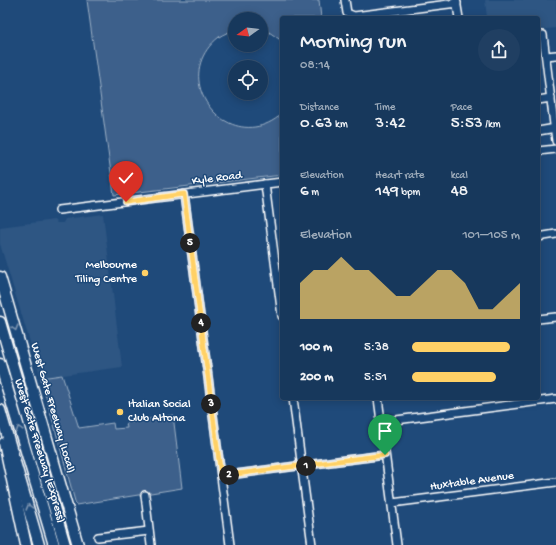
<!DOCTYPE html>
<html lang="en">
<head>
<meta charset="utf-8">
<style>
	body { margin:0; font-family:"Gochi Hand",sans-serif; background:#203f62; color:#f1f3f6; height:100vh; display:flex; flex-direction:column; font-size:15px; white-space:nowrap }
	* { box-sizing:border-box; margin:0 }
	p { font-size:13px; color:#9eacbb }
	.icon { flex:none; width:22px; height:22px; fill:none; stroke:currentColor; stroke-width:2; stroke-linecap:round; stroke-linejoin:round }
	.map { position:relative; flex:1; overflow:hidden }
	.panel { position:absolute; left:280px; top:16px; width:260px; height:384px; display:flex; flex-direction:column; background:#17385c; border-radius:4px; box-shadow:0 2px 10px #0003,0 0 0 1px #365272 }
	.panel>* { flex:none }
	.needle { width:26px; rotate:255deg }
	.controls { position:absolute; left:228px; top:12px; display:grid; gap:8px }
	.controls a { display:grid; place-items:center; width:40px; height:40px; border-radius:50%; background:#17385c; box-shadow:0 2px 10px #0003,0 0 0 1px #365272; font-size:20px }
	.pin { position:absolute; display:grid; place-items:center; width:34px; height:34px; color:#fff; margin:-41px -17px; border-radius:50% 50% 50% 0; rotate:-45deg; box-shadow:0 0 4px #0007 }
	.pin .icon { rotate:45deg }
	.km { position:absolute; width:20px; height:20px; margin:-10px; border-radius:50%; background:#222; color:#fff; font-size:11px; line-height:20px; text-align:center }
	.round { display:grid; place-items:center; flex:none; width:42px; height:42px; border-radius:21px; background:#203f62 }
	.overview { display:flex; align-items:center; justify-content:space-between; height:68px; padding:0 20px }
	h1 { font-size:22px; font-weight:600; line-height:30px }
	.metrics { display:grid; grid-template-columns:repeat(3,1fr); gap:6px; height:68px; padding:4px 20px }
	.metrics div { display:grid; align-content:center }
	.metrics b { font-size:17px; font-weight:600 }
	.metrics small { font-size:11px; font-weight:400 }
	.metrics p { font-size:11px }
	.chart { height:112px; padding:8px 20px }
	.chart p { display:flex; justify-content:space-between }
	.chart svg { width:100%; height:72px; margin-top:4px; fill:#ffd166; opacity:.7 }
	ul { padding:0 20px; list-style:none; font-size:13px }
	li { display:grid; grid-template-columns:64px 48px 1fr; align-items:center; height:30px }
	li i { height:10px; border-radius:5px; background:#ffd166 }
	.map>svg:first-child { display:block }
	.built { fill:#2e5683 }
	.green { fill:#3c618b; stroke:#9eb0c5 }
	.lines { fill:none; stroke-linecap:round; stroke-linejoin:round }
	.minor-casing { stroke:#fff; stroke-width:10 }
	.highway-casing { stroke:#fff; stroke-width:13 }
	.minor { stroke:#1f4a7a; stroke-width:7 }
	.highway { stroke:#1f4a7a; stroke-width:10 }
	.oneway { stroke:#7992af }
	.route-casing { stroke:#fff; stroke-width:8 }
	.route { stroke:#ffd166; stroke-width:5 }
	.poi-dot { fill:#ffd166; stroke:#1f4a7a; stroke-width:1.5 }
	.labels { text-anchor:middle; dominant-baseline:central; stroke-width:3; stroke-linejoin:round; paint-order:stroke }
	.street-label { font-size:12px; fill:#fff; stroke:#1f4a7a }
	.poi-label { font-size:12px; fill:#fff; stroke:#1f4a7a; text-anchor:end }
</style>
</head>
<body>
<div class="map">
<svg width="556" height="545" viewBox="0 0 556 545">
	<rect width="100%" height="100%" fill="#1f4a7a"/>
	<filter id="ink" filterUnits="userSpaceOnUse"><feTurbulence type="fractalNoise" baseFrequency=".025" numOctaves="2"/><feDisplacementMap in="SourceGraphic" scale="8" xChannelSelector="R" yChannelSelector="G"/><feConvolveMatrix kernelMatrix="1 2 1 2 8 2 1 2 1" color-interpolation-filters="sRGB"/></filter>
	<g filter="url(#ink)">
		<g class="built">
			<path d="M485,0H556V28L538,30V18H487Z"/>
			<path d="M103,214L122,367L41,378L0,244V227L54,220L57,223H63L65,219Z"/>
		</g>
		<g class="green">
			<path d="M87,0H319L321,18H282V41L269,32L261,30V19H235V29C230,32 223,34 219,37C165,80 230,159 282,114V175L114,195Z"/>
			<path d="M62,375L79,428L113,423L114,429L127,428L126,423L173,415L182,488L76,505L41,378Z"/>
		</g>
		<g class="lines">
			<g class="minor-casing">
				<g id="minor">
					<path d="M345,0L347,13L354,16L457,3"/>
					<path d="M456,0L459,18"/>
					<path d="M538,35H543L556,141"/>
					<path d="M546,56L556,55"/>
					<path d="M538,100L551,98"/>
					<path d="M538,131L556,128"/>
					<path d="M538,151L556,149"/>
					<path d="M265,184L282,316"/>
					<path d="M184,194L230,545"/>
					<path d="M59,210L282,182"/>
					<path d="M538,237L556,234"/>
					<path d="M538,319L556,317"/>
					<path d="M293,398L301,461"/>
					<path d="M378,398L397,545"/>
					<path d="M381,422L556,399"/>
					<path d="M306,465L385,455"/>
					<path d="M302,470L312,545"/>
					<path d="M221,476L297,466"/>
					<path d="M145,495L151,545"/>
					<path d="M392,503L556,482"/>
					<path d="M98,537L149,531"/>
				</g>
			</g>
			<g class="highway-casing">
				<g id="highway">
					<path d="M0,277L78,545"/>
					<path d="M0,322L65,545"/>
					<path d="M0,364L54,545"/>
					<path d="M0,410L39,545"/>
					<path d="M4,443L26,545"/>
				</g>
			</g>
			<use href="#minor" class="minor"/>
			<use href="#highway" class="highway"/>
		</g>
		<defs><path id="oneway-chevron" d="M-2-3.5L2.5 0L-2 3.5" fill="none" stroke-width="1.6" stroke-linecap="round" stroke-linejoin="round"/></defs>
		<g class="oneway">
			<use href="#oneway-chevron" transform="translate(15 328) rotate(74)"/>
			<use href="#oneway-chevron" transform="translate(19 429) rotate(-107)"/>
			<use href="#oneway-chevron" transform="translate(29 507) rotate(-105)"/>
		</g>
	</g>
	<g class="lines" filter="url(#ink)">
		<g class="route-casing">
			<path id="route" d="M126,202L184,194L221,476L297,466L302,470L306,465L385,455"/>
		</g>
		<use href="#route" class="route"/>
	</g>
	<g class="poi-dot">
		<circle cx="145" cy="273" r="4"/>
		<circle cx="120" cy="412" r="4"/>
	</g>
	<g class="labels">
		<g class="street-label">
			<text transform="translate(217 179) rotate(-7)">Kyle Road</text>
			<text transform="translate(52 408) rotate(74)">West Gate Freeway (Local)</text>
			<text transform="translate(39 451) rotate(73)">West Gate Freeway (Express)</text>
			<text transform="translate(472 482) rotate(-8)">Huxtable Avenue</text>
		</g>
		<g class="poi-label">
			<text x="137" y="266">Melbourne<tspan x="137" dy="14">Tiling Centre</tspan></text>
			<text x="128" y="405" text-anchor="start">Italian Social<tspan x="128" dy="14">Club Altona</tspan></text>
		</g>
	</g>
</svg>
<div class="controls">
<a><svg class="needle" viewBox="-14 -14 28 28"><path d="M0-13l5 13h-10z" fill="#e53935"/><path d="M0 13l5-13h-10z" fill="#9eacbb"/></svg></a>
<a><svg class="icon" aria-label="locate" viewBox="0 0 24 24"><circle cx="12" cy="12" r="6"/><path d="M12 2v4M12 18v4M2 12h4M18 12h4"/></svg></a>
</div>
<div class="pin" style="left:385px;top:455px;background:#1e9e55"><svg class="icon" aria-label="arrive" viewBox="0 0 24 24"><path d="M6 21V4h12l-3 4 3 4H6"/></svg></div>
<div class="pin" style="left:126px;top:202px;background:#d93025"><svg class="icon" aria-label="check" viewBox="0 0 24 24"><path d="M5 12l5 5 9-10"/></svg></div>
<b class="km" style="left:306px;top:466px">1</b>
<b class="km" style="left:229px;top:475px">2</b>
<b class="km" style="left:211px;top:404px">3</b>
<b class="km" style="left:201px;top:323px">4</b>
<b class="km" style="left:190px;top:243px">5</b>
<section class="panel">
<div class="overview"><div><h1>Morning run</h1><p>08:14</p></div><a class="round"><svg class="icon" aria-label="share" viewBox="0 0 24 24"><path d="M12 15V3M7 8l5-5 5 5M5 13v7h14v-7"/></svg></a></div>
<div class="metrics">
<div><p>Distance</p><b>0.63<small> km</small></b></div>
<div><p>Time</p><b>3:42</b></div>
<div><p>Pace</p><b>5:53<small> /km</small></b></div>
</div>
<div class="metrics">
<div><p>Elevation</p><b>6<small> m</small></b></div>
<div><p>Heart rate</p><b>149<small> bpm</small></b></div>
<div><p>kcal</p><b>48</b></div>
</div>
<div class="chart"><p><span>Elevation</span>101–105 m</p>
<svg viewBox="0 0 160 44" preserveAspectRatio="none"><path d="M0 44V22L10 14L20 14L30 6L40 14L50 14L60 22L70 30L80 30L90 22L100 14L110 14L120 22L130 38L140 38L150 30L160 22V44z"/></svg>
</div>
<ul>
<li><b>100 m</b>5:38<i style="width:91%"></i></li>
<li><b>200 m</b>5:51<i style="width:78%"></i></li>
</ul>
</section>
</div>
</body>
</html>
